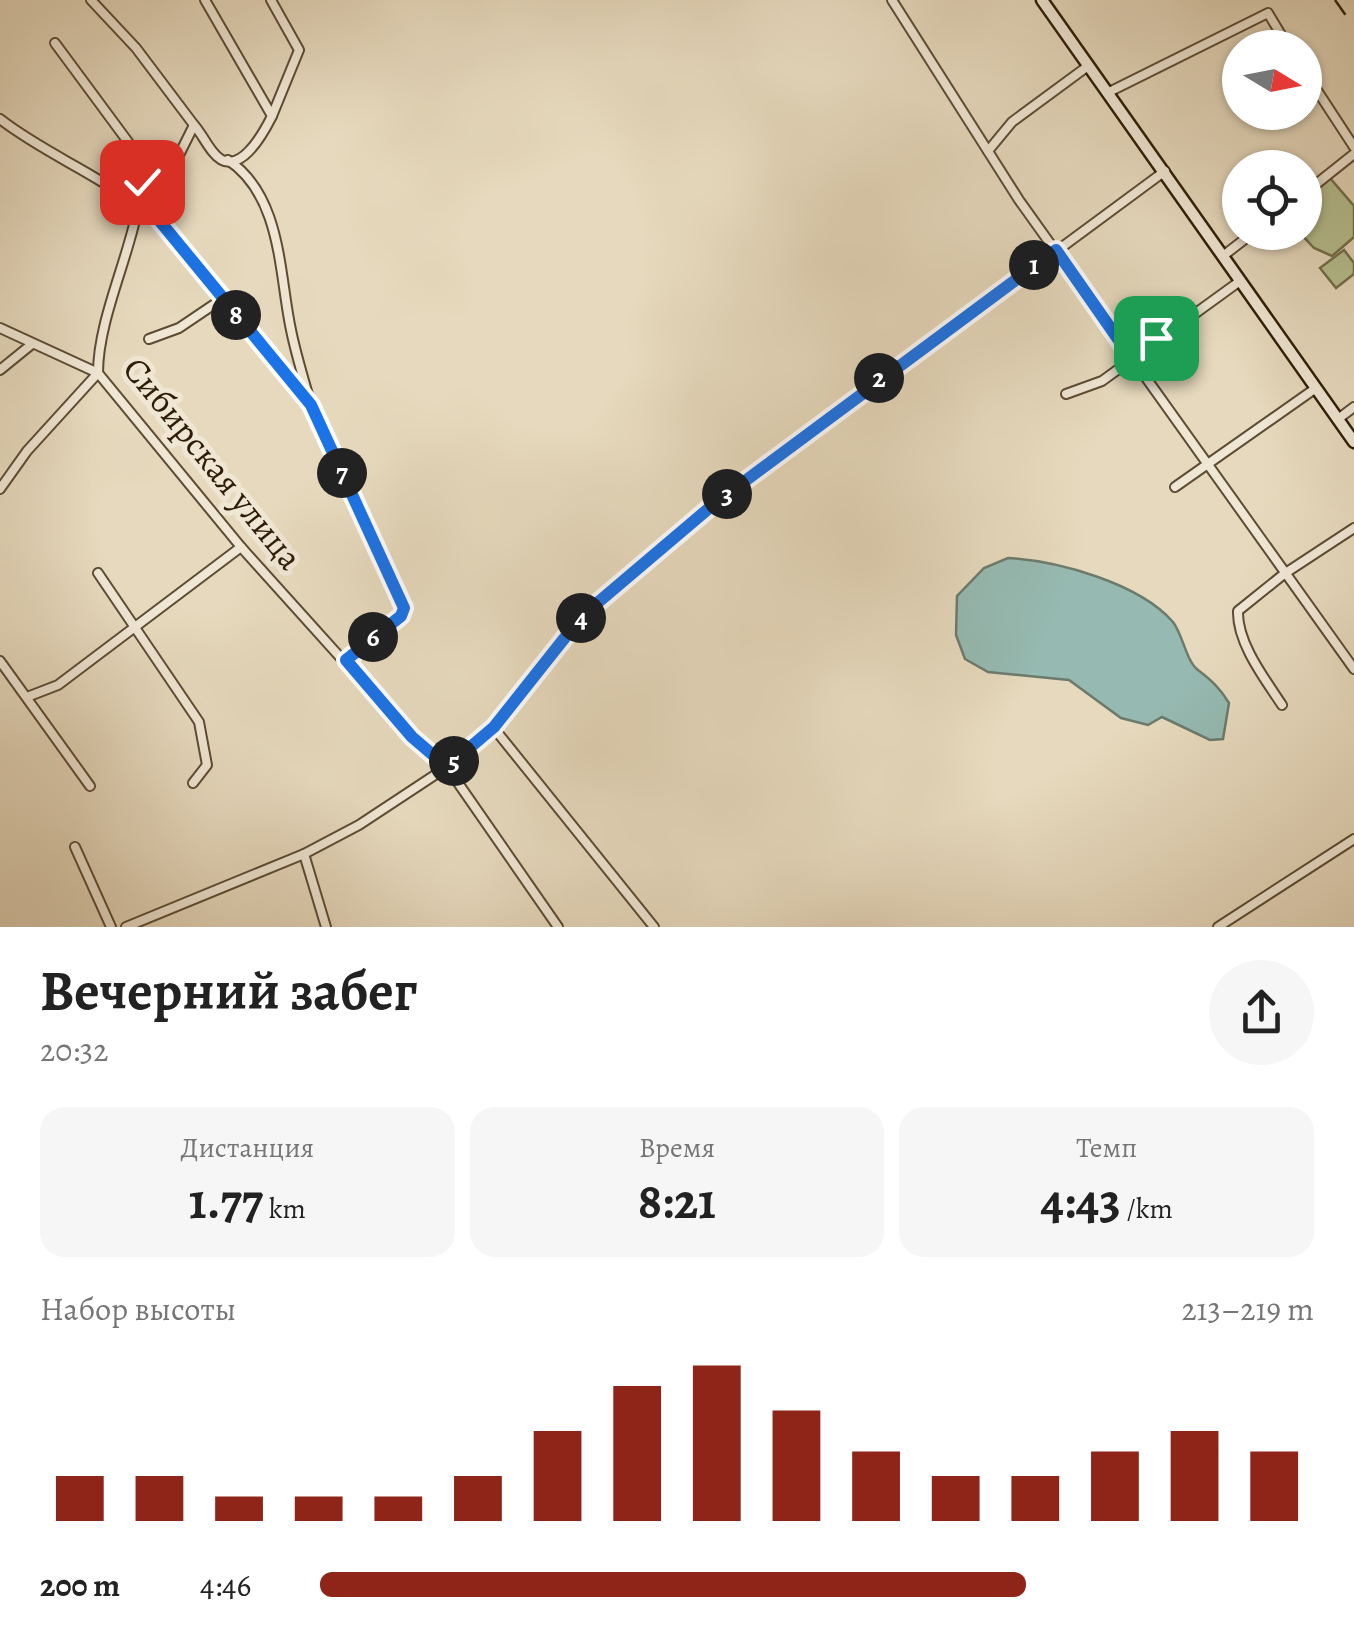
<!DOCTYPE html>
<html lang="ru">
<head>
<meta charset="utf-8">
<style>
	body { margin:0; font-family:Alegreya,serif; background:#f6f6f6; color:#222; height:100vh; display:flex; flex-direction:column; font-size:38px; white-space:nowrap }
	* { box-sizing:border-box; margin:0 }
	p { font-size:32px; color:#767676 }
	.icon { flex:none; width:55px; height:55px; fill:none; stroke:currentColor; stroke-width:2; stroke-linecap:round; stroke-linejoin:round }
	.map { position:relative; height:927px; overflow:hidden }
	.sheet { display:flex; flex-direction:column; background:#fff; flex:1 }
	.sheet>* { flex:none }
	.needle { width:65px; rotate:100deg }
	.tools { position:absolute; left:1222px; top:30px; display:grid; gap:20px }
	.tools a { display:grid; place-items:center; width:100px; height:100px; border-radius:50%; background:#fff; box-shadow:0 2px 8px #0004; font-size:50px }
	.pin { position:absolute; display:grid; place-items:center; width:85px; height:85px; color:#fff; margin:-42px; border-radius:20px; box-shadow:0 5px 15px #0006 }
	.km { position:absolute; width:50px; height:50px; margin:-25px; border-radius:50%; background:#222; color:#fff; font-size:28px; line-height:50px; text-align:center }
	.round { display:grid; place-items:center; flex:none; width:105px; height:105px; border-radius:52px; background:#f6f6f6 }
	.summary { display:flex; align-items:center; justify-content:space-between; height:170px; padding:0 40px }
	h1 { font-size:55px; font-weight:700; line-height:75px }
	.metrics { display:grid; grid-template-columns:repeat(3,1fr); gap:15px; height:170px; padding:10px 40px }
	.metrics div { display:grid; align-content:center; border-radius:25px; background:#f6f6f6; text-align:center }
	.metrics b { font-size:50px; font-weight:700 }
	.metrics small { font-size:28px; font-weight:400 }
	.metrics p { font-size:28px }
	.chart { height:280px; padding:20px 40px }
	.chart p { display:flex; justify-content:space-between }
	.chart svg { width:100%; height:180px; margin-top:10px; stroke:#8f2418; stroke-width:6 }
	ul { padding:0 40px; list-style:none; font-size:32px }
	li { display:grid; grid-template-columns:160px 120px 1fr; align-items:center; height:75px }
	li i { height:25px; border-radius:12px; background:#8f2418 }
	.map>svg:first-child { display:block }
	.green { fill:#b6bf90; stroke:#726e4b; stroke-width:2.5 }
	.water { fill:#96bab2; stroke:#6c7b6d; stroke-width:2.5 }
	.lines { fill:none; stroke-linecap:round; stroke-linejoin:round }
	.street-casing { stroke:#5c4c34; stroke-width:12 }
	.secondary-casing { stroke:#2e1d06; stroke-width:15 }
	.street { stroke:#efe6d4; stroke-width:8 }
	.secondary { stroke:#efe6d4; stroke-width:10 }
	.rail { stroke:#2e1d06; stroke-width:2.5; stroke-dasharray:18 18; stroke-linecap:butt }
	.route-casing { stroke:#fff; stroke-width:20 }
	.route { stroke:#1a73e8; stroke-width:12 }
	.labels { text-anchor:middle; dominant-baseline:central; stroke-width:10; stroke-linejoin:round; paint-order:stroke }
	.street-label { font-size:35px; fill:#2e1d06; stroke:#efe6d4 }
</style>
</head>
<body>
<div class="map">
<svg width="1354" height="927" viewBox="0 0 1354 927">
	<rect width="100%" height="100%" fill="#e6d9bd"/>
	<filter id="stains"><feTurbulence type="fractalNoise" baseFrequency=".002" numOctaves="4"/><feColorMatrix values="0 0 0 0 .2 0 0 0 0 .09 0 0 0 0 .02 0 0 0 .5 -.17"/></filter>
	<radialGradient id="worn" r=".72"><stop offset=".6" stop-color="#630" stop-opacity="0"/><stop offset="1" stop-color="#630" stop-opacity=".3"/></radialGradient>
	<g class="green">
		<path d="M1330,178L1354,206V237L1332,256L1314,248L1300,233L1305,232V199Z"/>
		<path d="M1344,250L1354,263V274L1336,288L1320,268Z"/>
	</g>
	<path class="water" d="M1008,558C1058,561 1139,583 1173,622C1183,635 1186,661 1198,670C1211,680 1220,688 1229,703L1223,739L1210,740L1162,717L1148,725L1121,718L1069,680L988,672L965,659L956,635L957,596L984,568Z"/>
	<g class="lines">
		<g class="street-casing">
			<g id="street">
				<path d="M91,0L136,48L194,125"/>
				<path d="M205,0L272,116L299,50L271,0"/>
				<path d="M892,0L1019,200L1354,669"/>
				<path d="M55,43L137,154L142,182"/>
				<path d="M1305,72L1354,147"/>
				<path d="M1107,93L1268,13L1289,48"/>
				<path d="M0,119C45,154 95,172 138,207C128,260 98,321 98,373L241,547L412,737L447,767L558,927"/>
				<path d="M988,151L1012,122L1088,66"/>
				<path d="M1305,193L1354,154"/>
				<path d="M141,197L311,405C304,380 296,355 291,330C279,274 282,196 228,160"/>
				<path d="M140,198L142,182L173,167L194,125C202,134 206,144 213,152C237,183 264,132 272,116"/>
				<path d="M1223,256L1254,232"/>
				<path d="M0,328L98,373L27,451L0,489"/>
				<path d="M149,339L179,328L222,299"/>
				<path d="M0,370L32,344"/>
				<path d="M1066,394L1102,381L1240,281"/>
				<path d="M311,405L404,608L346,660"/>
				<path d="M1338,419L1354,407"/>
				<path d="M1175,487L1316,388"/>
				<path d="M98,573L199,722L207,765L193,783"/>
				<path d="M0,661L90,786"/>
				<path d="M27,697L58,685L241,547"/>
				<path d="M1282,705C1265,679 1237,643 1238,611L1284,574L1354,528"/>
				<path d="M493,727L654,927"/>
				<path d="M75,847L111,927"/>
				<path d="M304,854L326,927"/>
				<path d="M126,927L304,854L359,825L447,767L493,727L582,616L714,504L1165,171"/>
				<path d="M1218,927L1354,839"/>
			</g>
		</g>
		<g class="secondary-casing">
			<path id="secondary" d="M1042,0L1354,442"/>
		</g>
		<use href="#street" class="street"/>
		<use href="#secondary" class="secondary"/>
		<path class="rail" d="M1335,0L1354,27"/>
	</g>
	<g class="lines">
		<g class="route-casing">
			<path id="route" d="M142,182L140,197L311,405L404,608L401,616L346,660L412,737L447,767L494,727L582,616L714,504L1056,250L1132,359L1156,338"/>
		</g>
		<use href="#route" class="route"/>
	</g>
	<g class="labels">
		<g class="street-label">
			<text transform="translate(213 463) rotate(51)">Сибирская улица</text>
		</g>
	</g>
	<rect width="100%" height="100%" filter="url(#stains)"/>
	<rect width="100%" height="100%" fill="url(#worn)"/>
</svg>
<div class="tools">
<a><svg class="needle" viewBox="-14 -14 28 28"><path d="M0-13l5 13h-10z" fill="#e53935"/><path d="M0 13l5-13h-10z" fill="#767676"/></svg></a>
<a><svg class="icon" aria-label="locate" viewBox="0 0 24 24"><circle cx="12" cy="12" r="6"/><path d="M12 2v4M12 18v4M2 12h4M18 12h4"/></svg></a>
</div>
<div class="pin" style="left:1156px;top:338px;background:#1e9e55"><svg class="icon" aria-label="arrive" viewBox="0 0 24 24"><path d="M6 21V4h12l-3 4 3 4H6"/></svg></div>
<div class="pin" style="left:142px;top:182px;background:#d93025"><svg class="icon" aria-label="check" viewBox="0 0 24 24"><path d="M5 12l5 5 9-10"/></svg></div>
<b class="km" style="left:1034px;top:265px">1</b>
<b class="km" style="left:879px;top:378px">2</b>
<b class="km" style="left:727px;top:494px">3</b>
<b class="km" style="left:581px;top:618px">4</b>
<b class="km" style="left:454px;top:761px">5</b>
<b class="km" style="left:373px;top:637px">6</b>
<b class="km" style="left:342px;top:473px">7</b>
<b class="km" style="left:236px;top:315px">8</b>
</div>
<section class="sheet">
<div class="summary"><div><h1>Вечерний забег</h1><p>20:32</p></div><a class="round"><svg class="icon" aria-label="share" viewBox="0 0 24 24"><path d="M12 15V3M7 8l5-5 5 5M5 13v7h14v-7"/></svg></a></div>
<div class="metrics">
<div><p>Дистанция</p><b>1.77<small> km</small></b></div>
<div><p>Время</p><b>8:21</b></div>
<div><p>Темп</p><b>4:43<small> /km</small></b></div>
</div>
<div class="chart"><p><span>Набор высоты</span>213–219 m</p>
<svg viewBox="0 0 160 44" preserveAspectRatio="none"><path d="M5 44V33M15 44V33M25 44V38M35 44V38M45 44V38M55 44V33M65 44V22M75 44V11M85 44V6M95 44V17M105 44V27M115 44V33M125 44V33M135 44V27M145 44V22M155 44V27"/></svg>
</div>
<ul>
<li><b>200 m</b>4:46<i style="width:71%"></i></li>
</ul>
</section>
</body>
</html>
